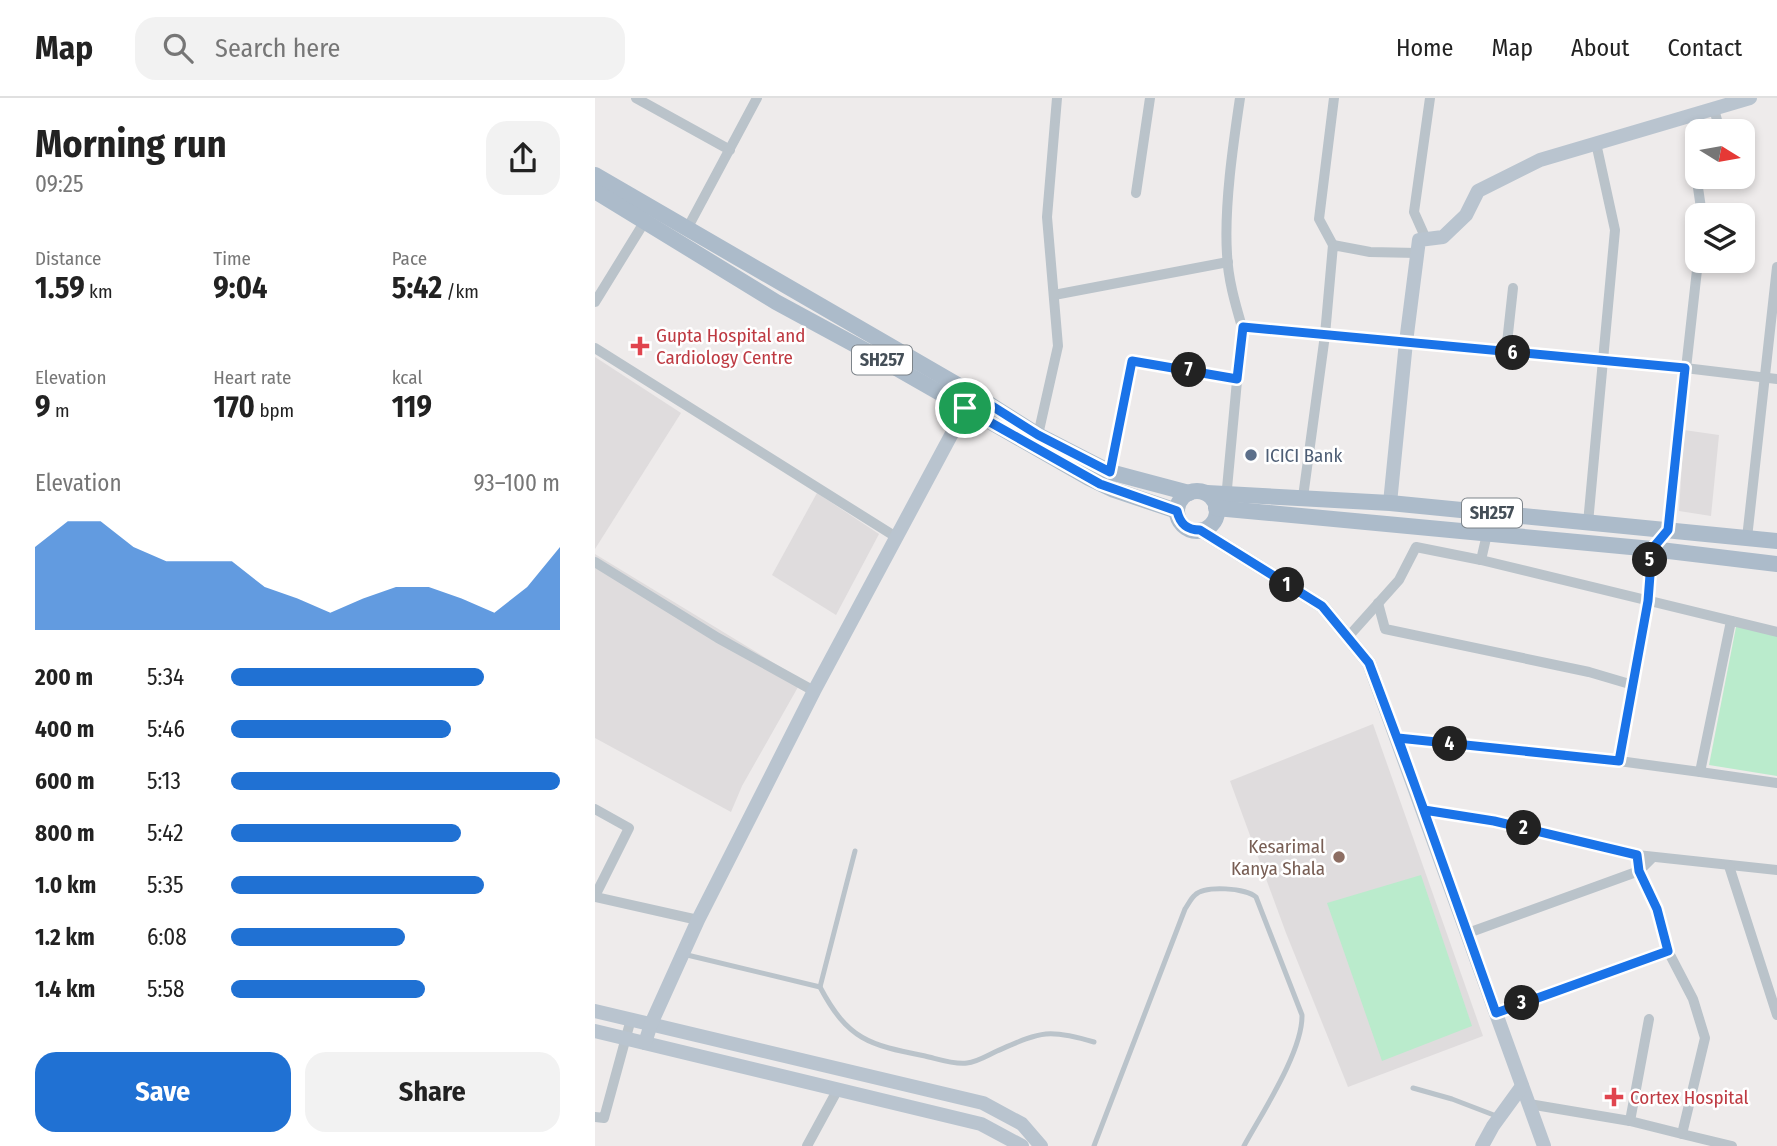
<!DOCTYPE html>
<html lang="en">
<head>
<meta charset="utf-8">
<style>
	body { margin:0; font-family:"Fira Sans Condensed",sans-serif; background:#f2f2f2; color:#222; height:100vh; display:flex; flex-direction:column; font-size:26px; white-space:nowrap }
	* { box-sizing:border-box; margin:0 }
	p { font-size:23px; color:#767676 }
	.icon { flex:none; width:38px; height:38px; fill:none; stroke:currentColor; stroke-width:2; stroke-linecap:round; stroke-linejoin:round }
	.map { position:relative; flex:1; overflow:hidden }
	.sheet { display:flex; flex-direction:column; background:#fff; width:595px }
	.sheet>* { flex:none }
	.needle { width:46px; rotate:101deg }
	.tools { position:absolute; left:1090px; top:21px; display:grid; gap:14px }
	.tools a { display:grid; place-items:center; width:70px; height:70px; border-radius:14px; background:#fff; box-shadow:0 4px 10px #0003; font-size:35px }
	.pin { position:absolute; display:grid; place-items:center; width:60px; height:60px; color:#fff; margin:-30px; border:4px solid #fff; border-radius:50%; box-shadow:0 2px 7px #0007 }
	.km { position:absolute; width:35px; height:35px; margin:-18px; border-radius:50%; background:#222; color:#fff; font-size:19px; line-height:35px; text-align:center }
	.round { display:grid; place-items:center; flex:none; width:74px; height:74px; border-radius:21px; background:#f2f2f2 }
	.summary { display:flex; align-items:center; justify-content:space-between; height:119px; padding:0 35px }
	h1 { font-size:38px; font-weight:700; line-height:52px }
	.metrics { display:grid; grid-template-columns:repeat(3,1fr); gap:10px; height:119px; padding:7px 35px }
	.metrics div { display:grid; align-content:center }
	.metrics b { font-size:30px; font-weight:700 }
	.metrics small { font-size:19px; font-weight:400 }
	.metrics p { font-size:19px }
	.chart { height:196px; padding:14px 35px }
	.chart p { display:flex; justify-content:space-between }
	.chart svg { width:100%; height:126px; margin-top:7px; fill:#2071d3; opacity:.7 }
	.button { display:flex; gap:14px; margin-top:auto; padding:14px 35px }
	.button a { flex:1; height:80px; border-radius:21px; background:#2071d3; color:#fff; font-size:28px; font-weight:700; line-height:80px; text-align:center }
	.button a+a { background:#f2f2f2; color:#222 }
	ul { padding:0 35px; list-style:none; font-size:23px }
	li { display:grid; grid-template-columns:112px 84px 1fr; align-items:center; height:52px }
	li i { height:18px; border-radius:9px; background:#2071d3 }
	header { display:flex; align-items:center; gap:42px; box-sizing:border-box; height:98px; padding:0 35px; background:#fff; border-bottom:2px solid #e0e0e0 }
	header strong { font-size:33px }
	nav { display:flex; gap:38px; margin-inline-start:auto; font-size:24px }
	.search { width:490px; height:63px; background:#f2f2f2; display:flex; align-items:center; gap:18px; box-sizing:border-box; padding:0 24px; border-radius:21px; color:#767676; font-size:26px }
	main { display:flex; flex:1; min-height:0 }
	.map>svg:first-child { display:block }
	.education { fill:#dfdcdd }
	.green { fill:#baebcc }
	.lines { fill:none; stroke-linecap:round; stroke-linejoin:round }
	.lane { stroke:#bac3ca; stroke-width:5 }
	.street { stroke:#bac3ca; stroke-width:10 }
	.secondary { stroke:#b9c4cf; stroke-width:14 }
	.primary { stroke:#acbbca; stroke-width:16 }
	.route-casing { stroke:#fff; stroke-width:14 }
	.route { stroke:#1a73e8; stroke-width:9 }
	.health-dot { fill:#e0444e; stroke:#fff; stroke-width:2.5 }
	.service-dot { fill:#5c6f8a; stroke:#fff; stroke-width:2.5 }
	.education-dot { fill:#8d6e63; stroke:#fff; stroke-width:2.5 }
	.labels { text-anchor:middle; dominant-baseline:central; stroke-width:5; stroke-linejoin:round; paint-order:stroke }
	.shield { fill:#fff; stroke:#7d848a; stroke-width:2 }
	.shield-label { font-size:18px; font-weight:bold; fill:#454f58 }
	.health-label { font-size:19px; fill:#be3a42; stroke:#fff; text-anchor:start }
	.service-label { font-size:19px; fill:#4e5e75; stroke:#fff; text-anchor:start }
	.education-label { font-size:19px; fill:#785e54; stroke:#fff; text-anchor:end }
</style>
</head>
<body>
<header>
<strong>Map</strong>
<div class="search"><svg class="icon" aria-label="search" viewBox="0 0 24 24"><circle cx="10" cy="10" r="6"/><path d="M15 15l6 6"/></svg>Search here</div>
<nav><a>Home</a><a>Map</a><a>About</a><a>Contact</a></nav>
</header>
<main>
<section class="sheet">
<div class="summary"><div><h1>Morning run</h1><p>09:25</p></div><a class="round"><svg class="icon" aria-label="share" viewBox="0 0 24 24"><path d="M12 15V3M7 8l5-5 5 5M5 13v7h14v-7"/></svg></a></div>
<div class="metrics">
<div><p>Distance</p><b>1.59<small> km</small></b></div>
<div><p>Time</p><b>9:04</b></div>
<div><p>Pace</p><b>5:42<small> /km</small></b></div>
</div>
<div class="metrics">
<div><p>Elevation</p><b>9<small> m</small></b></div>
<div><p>Heart rate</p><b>170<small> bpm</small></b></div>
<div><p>kcal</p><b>119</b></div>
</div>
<div class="chart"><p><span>Elevation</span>93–100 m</p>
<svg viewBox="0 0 160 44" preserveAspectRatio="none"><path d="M0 44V15L10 6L20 6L30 15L40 20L50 20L60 20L70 29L80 33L90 38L100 33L110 29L120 29L130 33L140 38L150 29L160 15V44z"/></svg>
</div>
<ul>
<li><b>200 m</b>5:34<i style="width:77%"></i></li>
<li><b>400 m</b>5:46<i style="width:67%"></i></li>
<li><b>600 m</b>5:13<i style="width:100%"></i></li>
<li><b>800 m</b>5:42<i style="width:70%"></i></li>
<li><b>1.0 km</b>5:35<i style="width:77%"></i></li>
<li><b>1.2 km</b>6:08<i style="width:53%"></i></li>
<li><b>1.4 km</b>5:58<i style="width:59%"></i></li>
</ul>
<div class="button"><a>Save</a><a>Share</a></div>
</section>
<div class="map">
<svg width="1182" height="1048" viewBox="0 0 1182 1048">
	<rect width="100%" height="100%" fill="#eeebeb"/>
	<g class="education">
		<path d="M0,259L86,315L0,451Z"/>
		<path d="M1089,332L1124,337L1116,418L1084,413Z"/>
		<path d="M222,395L284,436L241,517L177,477Z"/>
		<path d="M0,456L207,582L147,688L136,714L0,640Z"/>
		<path d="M778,626L888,938L753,989L691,835L635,683Z"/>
	</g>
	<g class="green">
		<path d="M1142,524L1182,538V678L1114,667Z"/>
		<path d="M826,777L877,928L787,963L732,805Z"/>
	</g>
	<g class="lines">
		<g class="lane">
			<path d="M88,856L225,889C253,942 274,947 330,958C343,961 360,967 372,965C382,964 393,957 402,953C446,934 452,930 499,944"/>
			<path d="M225,889L260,753"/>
			<path d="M818,990L857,1001L904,1019"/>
			<path d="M499,1048L590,811C593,807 596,800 600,797C610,787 651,790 661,799L707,917C708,953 667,1015 649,1048"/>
		</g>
		<g class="street">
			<path d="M41,0L135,52"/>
			<path d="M645,0C638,47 629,109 632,156C633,181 640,205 647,229"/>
			<path d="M1119,11L1125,33"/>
			<path d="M1102,76H1101L1107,117"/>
			<path d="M541,95L555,0"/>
			<path d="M92,131L162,0"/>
			<path d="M831,141L819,114L835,0"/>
			<path d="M738,147L724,121L739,0"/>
			<path d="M459,197L633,164"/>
			<path d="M0,204L50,123"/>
			<path d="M0,250L301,439"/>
			<path d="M911,254L918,190"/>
			<path d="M443,337L463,248L452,119L462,0"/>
			<path d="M515,374L537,263L642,280"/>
			<path d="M708,399L730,237L738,147L775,154L822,155"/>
			<path d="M631,401L647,229L1090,270L1182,281"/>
			<path d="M993,425L1020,132L1001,45"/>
			<path d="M1152,440L1182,169"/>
			<path d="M886,462L892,436"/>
			<path d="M0,464L123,540L219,593"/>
			<path d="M783,505L790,531L994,574L1038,587L1053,503L1057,451L1073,432L1103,163"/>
			<path d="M753,539L804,482L821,449L886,462L1182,534"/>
			<path d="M1038,587L1024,663L1105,674L1136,523"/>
			<path d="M803,640L1024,663"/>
			<path d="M1105,674L1182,685"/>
			<path d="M0,711L34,730L0,798"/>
			<path d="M829,712L899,723L1042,757L1044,773L873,835"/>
			<path d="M1042,757L1182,772"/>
			<path d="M1134,768L1182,917"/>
			<path d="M0,799L103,822"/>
			<path d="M1073,853L1098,901L1110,940L1087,1036L1137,1048"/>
			<path d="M901,915L1073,853L1062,811L1044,773L1058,759"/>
			<path d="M934,1006L1035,1023L1087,1036"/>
			<path d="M0,1019L9,1020L36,921"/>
			<path d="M1035,1023L1054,921"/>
			<path d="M212,1048L243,991"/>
		</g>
		<g class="secondary">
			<path d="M795,405L811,244L824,142L848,139L871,117L883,93L945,62L1155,0"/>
			<path d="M605,432L727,508L774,565L949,1048"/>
			<path d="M0,913L388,1005L427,1026L446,1048"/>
			<path d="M0,933L386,1026L427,1048"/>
			<path d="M50,945L56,926L103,822L219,593L376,300"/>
			<path d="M887,1048L898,1028L927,988"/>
		</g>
		<g class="primary">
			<path d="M0,77L378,296L443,337L515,374L594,395"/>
			<path d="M0,93L181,204L277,256L494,380L519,392L582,413"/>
			<circle cx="602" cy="413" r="20"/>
			<path d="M612,395L795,405L1182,443"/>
			<path d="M621,410L1057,451L1182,466"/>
		</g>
	</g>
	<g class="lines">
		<g class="route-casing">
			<path id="route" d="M370,310L505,386L582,413C585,426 592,432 605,432L727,508L774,565L829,712L899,723L1042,757L1044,773L1062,811L1073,853L901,915C868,823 836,731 803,640L1024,663L1053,503L1057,451L1073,432L1090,270L648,229L642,281L537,263L515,374L443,337L378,296L370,310"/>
		</g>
		<use href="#route" class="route"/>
	</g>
	<g class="health-dot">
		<path d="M41.5 237.5h7v7h7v7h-7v7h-7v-7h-7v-7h7z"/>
		<path d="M1015.5 988.5h7v7h7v7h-7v7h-7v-7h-7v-7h7z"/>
	</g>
	<circle class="service-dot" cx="656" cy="357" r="7"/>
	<circle class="education-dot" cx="744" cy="759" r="7"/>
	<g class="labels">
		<g class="shield">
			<rect x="257" y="247.5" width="60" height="29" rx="5"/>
			<rect x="867" y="400.5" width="60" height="29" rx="5"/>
		</g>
		<g class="shield-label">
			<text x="287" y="262">SH257</text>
			<text x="897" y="415">SH257</text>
		</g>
		<g class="health-label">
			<text x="61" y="237">Gupta Hospital and<tspan x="61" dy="22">Cardiology Centre</tspan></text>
			<text x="1035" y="999">Cortex Hospital</text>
		</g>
		<g class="service-label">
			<text x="670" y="357">ICICI Bank</text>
		</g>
		<g class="education-label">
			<text x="730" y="748">Kesarimal<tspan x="730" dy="22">Kanya Shala</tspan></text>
		</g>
	</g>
</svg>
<div class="tools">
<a><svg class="needle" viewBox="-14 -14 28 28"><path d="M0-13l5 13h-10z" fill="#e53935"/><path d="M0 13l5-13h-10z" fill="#767676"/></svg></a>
<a><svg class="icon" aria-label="layers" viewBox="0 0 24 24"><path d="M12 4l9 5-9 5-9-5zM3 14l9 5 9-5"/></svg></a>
</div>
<div class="pin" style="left:370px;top:310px;background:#1e9e55"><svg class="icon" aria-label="arrive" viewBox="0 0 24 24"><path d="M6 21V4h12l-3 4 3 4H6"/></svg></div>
<b class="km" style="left:692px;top:487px">1</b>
<b class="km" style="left:929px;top:730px">2</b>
<b class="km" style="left:927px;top:905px">3</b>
<b class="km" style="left:855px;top:646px">4</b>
<b class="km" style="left:1055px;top:462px">5</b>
<b class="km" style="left:918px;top:255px">6</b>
<b class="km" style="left:594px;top:272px">7</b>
</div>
</main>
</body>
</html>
